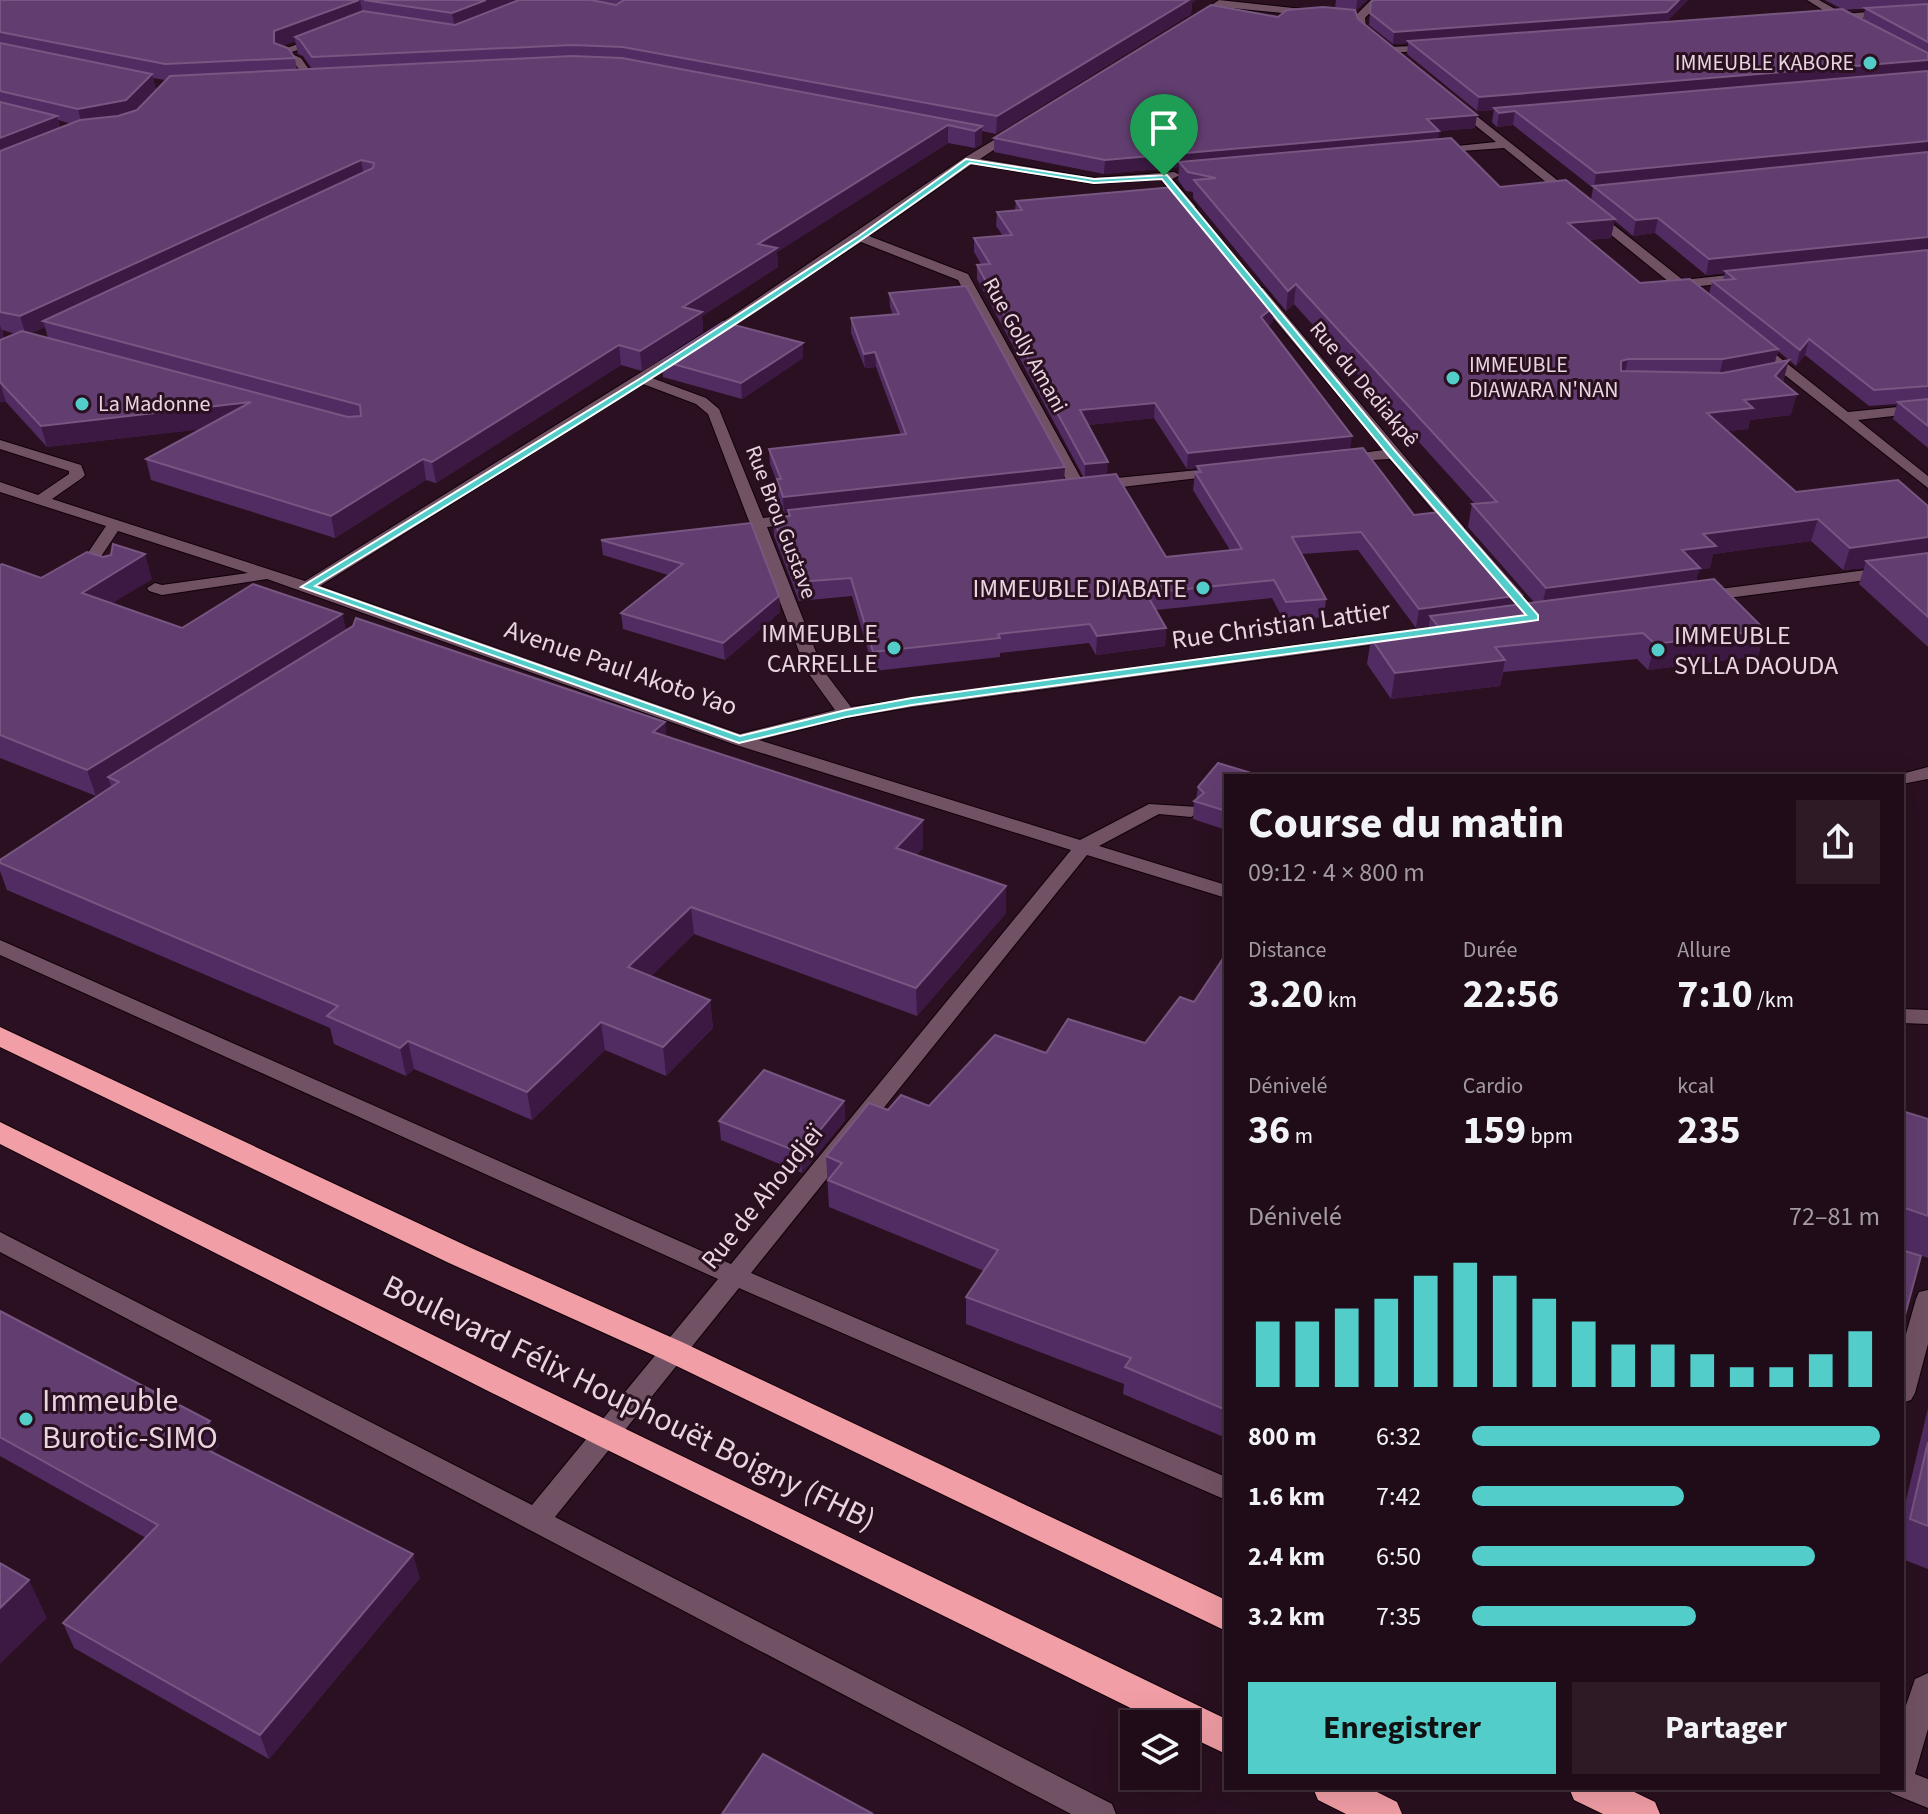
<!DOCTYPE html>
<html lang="fr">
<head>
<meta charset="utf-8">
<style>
	body { margin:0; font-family:"Source Sans 3",sans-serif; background:#2d1a25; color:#f1f3f6; height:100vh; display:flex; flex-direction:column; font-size:30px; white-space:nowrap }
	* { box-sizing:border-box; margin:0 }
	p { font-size:26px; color:#a29ba2 }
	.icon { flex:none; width:44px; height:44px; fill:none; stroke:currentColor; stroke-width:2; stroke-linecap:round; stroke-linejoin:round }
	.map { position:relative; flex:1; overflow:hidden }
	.drawer { position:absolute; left:1224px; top:774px; width:680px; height:1016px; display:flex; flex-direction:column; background:#200c18; border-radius:0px; box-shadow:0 8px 32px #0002,0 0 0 2px #3d2c37 }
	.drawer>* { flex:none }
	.controls { position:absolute; left:1120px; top:1710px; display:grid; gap:16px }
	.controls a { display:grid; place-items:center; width:80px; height:80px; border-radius:0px; background:#200c18; box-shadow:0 8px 32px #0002,0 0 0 2px #3d2c37; font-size:40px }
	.pin { position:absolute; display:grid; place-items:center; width:68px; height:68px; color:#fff; margin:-82px -34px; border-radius:50% 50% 50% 0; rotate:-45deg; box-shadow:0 0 8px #0007 }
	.pin .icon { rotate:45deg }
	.round { display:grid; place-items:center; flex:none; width:84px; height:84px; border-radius:0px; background:#2d1a25 }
	.headline { display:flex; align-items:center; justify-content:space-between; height:136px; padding:0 24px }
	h1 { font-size:44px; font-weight:700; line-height:60px }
	.figures { display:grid; grid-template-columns:repeat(3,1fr); gap:12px; height:136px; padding:8px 24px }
	.figures div { display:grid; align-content:center }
	.figures b { font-size:40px; font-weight:700 }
	.figures small { font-size:22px; font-weight:400 }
	.figures p { font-size:22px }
	.chart { height:224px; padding:16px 24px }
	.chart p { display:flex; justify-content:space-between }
	.chart svg { width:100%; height:144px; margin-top:8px; stroke:#53cdca; stroke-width:6 }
	.action { display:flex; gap:16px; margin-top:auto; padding:16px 24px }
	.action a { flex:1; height:92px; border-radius:0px; background:#53cdca; color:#111; font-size:32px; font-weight:700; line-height:92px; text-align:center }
	.action a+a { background:#2d1a25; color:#f1f3f6 }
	ul { padding:0 24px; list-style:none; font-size:26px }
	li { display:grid; grid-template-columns:128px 96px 1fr; align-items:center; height:60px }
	li i { height:20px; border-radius:10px; background:#53cdca }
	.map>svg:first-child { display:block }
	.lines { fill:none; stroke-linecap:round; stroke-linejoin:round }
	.minor-casing { stroke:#11000a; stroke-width:2 }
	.highway-casing { stroke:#11000a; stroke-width:2 }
	.minor { fill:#715264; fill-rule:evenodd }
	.highway { fill:#f29ea6; fill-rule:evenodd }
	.wall { fill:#512c62; fill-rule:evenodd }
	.shaded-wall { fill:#3b1942 }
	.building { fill:#623e70; stroke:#775681; stroke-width:2 }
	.route { fill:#53cdca; stroke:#fff; stroke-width:2; fill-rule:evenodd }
	.poi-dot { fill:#53cdca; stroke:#2a1020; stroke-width:3 }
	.labels { text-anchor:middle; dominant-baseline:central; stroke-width:6; stroke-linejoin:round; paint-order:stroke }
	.far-poi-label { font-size:22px; fill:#e8d5df; stroke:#2a1020; text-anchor:start }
	.far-street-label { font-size:22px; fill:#e8d5df; stroke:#2a1020 }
	.poi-label { font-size:26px; fill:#e8d5df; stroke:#2a1020; text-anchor:end }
	.street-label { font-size:26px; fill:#e8d5df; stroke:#2a1020 }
	.near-poi-label { font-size:32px; fill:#e8d5df; stroke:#2a1020; text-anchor:start }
	.near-street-label { font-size:32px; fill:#e8d5df; stroke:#2a1020 }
</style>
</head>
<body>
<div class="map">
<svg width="1928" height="1814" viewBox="0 0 1928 1814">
	<rect width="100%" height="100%" fill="#2a1020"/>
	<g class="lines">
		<g class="minor-casing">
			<g id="minor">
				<path d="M1219,0L1312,10L1317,13L1312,16L1222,7L1199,21H1193V17Z"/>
				<path d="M1371,0H1382L1365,18L1366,26L1383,40L1378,43L1356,27L1357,14Z"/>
				<path d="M1807,0H1819L1844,14L1928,7V13L1828,21L1823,18L1831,15Z"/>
				<path d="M322,35L327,38L326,40L289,53L301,58L317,81L312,84L293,62L280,58L279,51Z"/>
				<path d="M1437,45V49L1433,50L1389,53L1384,50L1389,47Z"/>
				<path d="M1451,102H1459L1683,280L1747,273L1753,277L1747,281L1691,287L1701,296L1690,299L1504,148L1433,153V149L1437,148L1496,142L1451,106Z"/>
				<path d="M1012,129L1022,131L980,159L1094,178L1174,172L1180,175L1172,179L1196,207L1186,210L1161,179L1094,184L972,164L869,236L968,274L1086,487L1083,490H1073L1070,487L958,280L861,242L652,378L706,398L719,409L763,518L798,514L806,519L798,524L767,527L823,670L851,707L1398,631L1406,636L1398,641L912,707L846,718L759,740L1080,840L1149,804L1198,807L1200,811L1191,817L1159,814L1099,846L1226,885V898L1087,855L751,1273L1226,1477V1500L739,1288L555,1517L1112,1804L1116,1814H1071L0,1252V1232L532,1505L718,1279L0,955V940L731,1264L1071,850L733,744L267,579L162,595L149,591L147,588L155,583L162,585L248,573L118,531L96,564L104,569L102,572L81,569L79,566L106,526L0,492V482L38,495L69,474V471L0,449V440L81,465L85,475L82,478L52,499L305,581L730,317L964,158ZM643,384L696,404L708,414L806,670L835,710L740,734L320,586Z"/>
				<path d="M1253,288H1263L1464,527V533H1452L1390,459L1338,462V456L1384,450L1253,294Z"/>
				<path d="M1749,341H1759L1848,412L1928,404V412L1858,420L1928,476V488L1749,347Z"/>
				<path d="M1219,468L1224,469V475L1096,490L1088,485L1096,480Z"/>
				<path d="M1928,562V572L1704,601L1696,596L1704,591Z"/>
				<path d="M1928,767V779L1902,784V776H1894Z"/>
				<path d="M1902,1009L1928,1010V1024L1902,1023Z"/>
				<path d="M1928,1290V1344L1915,1393L1911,1400L1902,1403V1348L1916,1299L1919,1292Z"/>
				<path d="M1928,1673V1729L1915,1774L1928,1779V1808L1891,1793L1889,1788H1902V1717L1915,1679Z"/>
			</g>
		</g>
		<g class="highway-casing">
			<g id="highway">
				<path d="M0,1027L469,1247L684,1343L1226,1600V1631L662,1359L449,1263L0,1047Z"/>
				<path d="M0,1122L512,1374L1226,1719V1754L1186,1735V1724H1163L490,1392L0,1144Z"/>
				<path d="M1313,1788H1369L1397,1802L1402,1814H1346L1318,1800Z"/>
				<path d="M1569,1788H1626L1655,1802L1660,1814H1603L1574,1800Z"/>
			</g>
		</g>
		<use href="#minor" class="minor"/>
		<use href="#highway" class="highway"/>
	</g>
	<g class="wall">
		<path d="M0,0H1196L1192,3L1191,14L996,134L982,131V144L975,148L948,143L777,252L778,267L702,316L703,332L642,371L621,365L436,483L426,480L335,538L151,480L146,459L201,429L47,447L6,402H0ZM295,41L298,54L303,56L312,69L297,70L295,58L281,46ZM153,78L165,80L156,90ZM58,120L72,124L60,128ZM45,327L48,338L31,333ZM2,330L16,334L4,338Z"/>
		<path d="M1336,0H1367L1355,11L1358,19L1475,128L1439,131L1438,139L1500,187L1591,200L1593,188L1513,125L1497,127L1492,122L1494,110L1477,111L1407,54L1408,43L1393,44L1369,25L1371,2L1374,0H1688L1666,22L1842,9L1825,0H1928V448L1893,419L1897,404L1869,406L1805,355L1796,366L1789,360L1783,382L1791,415L1750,420L1748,429L1728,431L1796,492L1928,506V647L1859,584L1864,568L1843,570L1811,541L1713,554L1710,568L1699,570L1696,581L1765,630L1758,656L1648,670L1637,659L1503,672L1500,686L1391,699L1367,664L1371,638L1428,631L1429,626L1416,628L1358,550L1302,554L1326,599L1324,617L1284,621L1272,598L1156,610L1166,628L1165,646L1096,655L1089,643L1000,653V657L874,671L852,596L799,601L774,536L773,518L788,517V512L784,513L778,495L777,482L770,464L769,449L901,435L876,367L865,368L851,333V318L893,315L890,307L889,293L1064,480L1084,478L977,279V265L981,264L974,252V238L1003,236L996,226L997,212L1015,210L1016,201L1274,307L1273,321L1268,326L1350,449L1414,515L1520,604L1534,602L1468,527L1472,504H1475L1294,304L1286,311L1193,198V192L1186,191L1178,180L1179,167L1104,174L994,152V138L1278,17L1335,8ZM1854,9H1865L1863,20L1844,10ZM1614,220L1633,236L1655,233L1706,275L1725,273L1723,280L1712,281L1709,294L1640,283L1588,240L1611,238ZM1778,351L1789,360L1775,363ZM1154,418L1187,469L1197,468L1196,472H1195L1193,490L1230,550L1166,557L1107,475L1088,425Z"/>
		<path d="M803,358L742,399L663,377L662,361Z"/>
		<path d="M751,523L779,596L780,612L725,660L623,629L621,613L668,575L603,555L601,540Z"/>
		<path d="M0,565L41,578L152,579L112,603L182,628L342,614L346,630L665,722L666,736L923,820V848L916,855L1006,913L917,1016L694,934L651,976L710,1000L713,1028L666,1076L605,1050L532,1120L414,1069L406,1076L334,1044L330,1028L7,890L0,871V860L111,787L96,796L0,758Z"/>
		<path d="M1226,776V830L1193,819L1194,801L1196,799L1198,787Z"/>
		<path d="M1226,954V1438L1123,1394L1124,1384L966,1324V1297L984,1271L829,1207L826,1156L888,1110L929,1106L1046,1053L1145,1043L1194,1002Z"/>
		<path d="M844,1101L845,1120L802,1173L721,1140L719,1121Z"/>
		<path d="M1902,1111L1928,1119V1258L1902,1249Z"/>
		<path d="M0,1311L210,1421L219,1446L212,1452L420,1578L269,1759L74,1648L63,1623L146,1538L0,1456Z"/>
		<path d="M1928,1408V1569L1902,1559V1517Z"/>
	</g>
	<g class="shaded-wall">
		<path d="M360,0L363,15L295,37V41L278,47V60L274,43V31Z"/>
		<path d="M486,0H528L455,29L452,13Z"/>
		<path d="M1178,0H1196L1192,3L1191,14L996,134L997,116Z"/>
		<path d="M1357,0H1367L1356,11Z"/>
		<path d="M1679,0H1688L1665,23L1408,41V43L1393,44L1394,32Z"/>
		<path d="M1928,60V73L1477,111L1479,97Z"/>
		<path d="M152,74L156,91L131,117L82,126L78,109Z"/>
		<path d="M1515,111L1513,125L1497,127L1499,113Z"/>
		<path d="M1477,115L1475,128L1439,131L1437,144L1179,162V167L1104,174L1105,160L1427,119Z"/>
		<path d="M57,116L61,134L0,158V138Z"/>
		<path d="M948,125V143L777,252L778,267L702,316L703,332L642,371L640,351L683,307L758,244Z"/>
		<path d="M982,126V144L975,148V131Z"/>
		<path d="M1928,141V155L1594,188L1596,173Z"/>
		<path d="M361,160L364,178L43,321L45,327L26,336L20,316Z"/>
		<path d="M1658,218L1655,233L1633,236L1636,220Z"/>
		<path d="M1615,219L1611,238L1564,242L1568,223Z"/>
		<path d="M1928,237V252L1706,275L1709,259Z"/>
		<path d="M1296,284L1294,304L1286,311L1288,291Z"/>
		<path d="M1274,307L1273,321L1260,332L1261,317Z"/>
		<path d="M0,325L6,345L0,348Z"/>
		<path d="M1809,339L1805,355L1796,366L1800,350Z"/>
		<path d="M803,343V358L742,399L741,383Z"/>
		<path d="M619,345L621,365L436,483L432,462Z"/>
		<path d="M1778,349L1773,369L1718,380L1723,359Z"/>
		<path d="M875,352L876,367L865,368L864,354Z"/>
		<path d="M1628,359L1623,380L1617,382L1621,361Z"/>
		<path d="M1789,360L1783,381L1770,397L1775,376Z"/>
		<path d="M0,383L6,402H0Z"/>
		<path d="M1797,394L1791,415L1750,420L1748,429L1702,434L1707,413L1744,400Z"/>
		<path d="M251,402L256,423L47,447L41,426Z"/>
		<path d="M1155,403L1154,418L1079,426L1080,410Z"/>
		<path d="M1352,436L1350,452L1197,466V468L1187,469L1188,453Z"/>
		<path d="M423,459L426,480L335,538L331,516Z"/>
		<path d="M1108,462L1107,477L1085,480V464Z"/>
		<path d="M1065,467L1064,482L784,513L783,497Z"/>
		<path d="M1818,519L1811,541L1713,554L1710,568L1699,570L1694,590L1541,611L1546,588L1682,550L1703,534Z"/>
		<path d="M1928,537V559L1866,561L1864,568L1843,570L1850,548Z"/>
		<path d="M145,554L152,579L89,617L82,593Z"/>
		<path d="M1522,595L1518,614L1430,616L1429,626L1416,628L1419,609Z"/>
		<path d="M779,596L780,612L725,660L723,643Z"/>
		<path d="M342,614L348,639L108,777L111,786L96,796L87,770Z"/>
		<path d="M1166,628L1165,646L1096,655L1097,636Z"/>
		<path d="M1765,630L1758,656L1648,670L1655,644Z"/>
		<path d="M1505,660L1500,686L1391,699L1395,673Z"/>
		<path d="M665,722L667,749L653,732Z"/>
		<path d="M923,820V848L896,875V848Z"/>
		<path d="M1006,886V913L917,1016L916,988Z"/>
		<path d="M691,907L694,934L632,995L628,967Z"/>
		<path d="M710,1000L713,1028L666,1076L663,1047Z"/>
		<path d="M601,1022L605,1050L532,1120L527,1092Z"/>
		<path d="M408,1041L414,1069L406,1076L400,1048Z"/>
		<path d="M844,1101L845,1120L802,1173L801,1153Z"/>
		<path d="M210,1421L219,1446L199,1466L190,1441Z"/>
		<path d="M413,1554L420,1578L269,1759L260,1735Z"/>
		<path d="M29,1580L47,1618L0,1664V1608Z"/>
	</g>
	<g class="building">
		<path d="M0,0H359L274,31V43L288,48L295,58L165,64L0,32Z"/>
		<path d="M364,0H486L452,13Z"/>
		<path d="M519,0H591L616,5L624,0H1189L997,116L623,47L572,45L312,57L300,40L295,37L363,11L455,25Z"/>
		<path d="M1374,0H1679L1667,12L1394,32L1370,13L1371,2Z"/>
		<path d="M1928,4V42L1865,8Z"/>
		<path d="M1211,5L1278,17L1287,10L1323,7L1355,10L1358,19L1477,115L1427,119L1439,131L1105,160L994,138Z"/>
		<path d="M1842,9L1928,53V60L1479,97L1408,41Z"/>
		<path d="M0,43L152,74L126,100L78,109L0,91Z"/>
		<path d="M572,56L622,58L982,126L975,131L948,125L758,244L777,248L683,307L702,312L640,351L619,345L432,462L423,459L331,516L146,459L251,402L41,426L0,382V340L22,331L348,417L361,416L360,405L43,321L373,168L374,163L361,160L20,316L0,312V151L80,120L118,116L137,110L170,76Z"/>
		<path d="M1928,71V141L1596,173L1515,111L1499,113L1494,108Z"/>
		<path d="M0,102L57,116L0,138Z"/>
		<path d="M1451,138L1500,187L1566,180L1615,219L1568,223L1640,283L1690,279L1778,349L1723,359H1628L1621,361V371L1723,373L1789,360L1775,376L1797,394L1744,400L1753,408L1707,413L1796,492L1898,480L1928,506V537L1850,548L1818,519L1703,534L1716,546L1682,550L1700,568L1546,588L1472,504L1497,502L1296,284L1288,291L1194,180L1216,178L1188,172L1179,162Z"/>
		<path d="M1928,152V237L1709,259L1658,218L1636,220L1593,186Z"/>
		<path d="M1174,187L1274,307L1261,317L1352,436L1188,453L1155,403L1080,410L1108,462L1085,464L977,265L990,264L974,238L1012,235L997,212L1022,210L1016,201Z"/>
		<path d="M1928,250V386L1874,390L1809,339L1800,350L1712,281L1735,279L1725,271Z"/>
		<path d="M966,286L1065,467L783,497L777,479H781L769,449L906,434L875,352L864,354L851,318L899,314L889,293Z"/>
		<path d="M723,322L803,343L741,383L662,361Z"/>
		<path d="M1928,399V426L1898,402Z"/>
		<path d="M1363,448L1414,515L1448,511L1522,595L1419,609L1361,532L1292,537L1326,599L1286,602L1274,580L1146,593L1166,628L1097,636L1090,624L998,634L1000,638L873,652L851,578L798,582L773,518L790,516L788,510L1116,474L1166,557L1242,549L1195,472H1201L1197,466Z"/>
		<path d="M751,523L779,596L723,643L621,613L683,564L601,540Z"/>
		<path d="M113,544L145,554L82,593L182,628L253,584L342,614L87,770L0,735V565L2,564L41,578L87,552L103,557L111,555Z"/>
		<path d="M1928,553V617L1866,561Z"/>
		<path d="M1714,579L1765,630L1655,644L1643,633L1495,647L1505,660L1395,673L1371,638L1441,630L1430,616Z"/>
		<path d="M356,618L665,722L653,732L923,820L896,848L1006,886L916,988L691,907L628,967L710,1000L663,1047L601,1022L527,1092L408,1041L400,1048L327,1016L338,1006L0,863V860L119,782L108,777L353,626Z"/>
		<path d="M1218,763L1261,776H1226V811L1194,801L1204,793L1198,787Z"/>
		<path d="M1226,954V1410L1125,1367L1131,1358L966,1297L998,1250L828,1180L842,1163L826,1156L869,1103L888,1110L901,1095L929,1106L995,1035L1046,1053L1068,1019L1145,1043L1180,997L1194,1002Z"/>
		<path d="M764,1070L844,1101L801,1153L719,1121Z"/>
		<path d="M1902,1111L1928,1119V1216L1902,1207Z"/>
		<path d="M1902,1250L1921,1256L1902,1326Z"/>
		<path d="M0,1311L210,1421L190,1441L413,1554L260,1735L63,1623L158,1525L0,1437Z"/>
		<path d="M1928,1442V1526L1910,1519Z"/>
		<path d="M0,1563L29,1580L0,1608Z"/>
		<path d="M763,1754L873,1814H722Z"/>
	</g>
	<path class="route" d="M966,159L1094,179L1167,175L1396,452L1538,615V620L912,705L846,717L739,743L301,587L641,378L859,236ZM970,163L1094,183L1162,179L1389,456L1526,615L912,698L846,710L740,736L315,586C537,450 760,316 970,163Z"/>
	<g class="poi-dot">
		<circle cx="1870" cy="63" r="8"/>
		<circle cx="1453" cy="378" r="8"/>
		<circle cx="82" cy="404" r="8"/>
		<circle cx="1203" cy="588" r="8"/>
		<circle cx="894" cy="648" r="8"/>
		<circle cx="1658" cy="650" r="8"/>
		<circle cx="26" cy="1419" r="8"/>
	</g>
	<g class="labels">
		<g class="far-poi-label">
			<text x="1854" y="63" text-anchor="end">IMMEUBLE KABORE</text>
			<text x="1469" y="365">IMMEUBLE<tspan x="1469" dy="25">DIAWARA N'NAN</tspan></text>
			<text x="98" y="404">La Madonne</text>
		</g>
		<g class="far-street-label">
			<text transform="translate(1025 345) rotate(61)">Rue Golly Amani</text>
			<text transform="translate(1364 384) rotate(50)">Rue du Dediakpê</text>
			<text transform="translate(781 522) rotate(69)">Rue Brou Gustave</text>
		</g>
		<g class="poi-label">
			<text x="1187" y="588">IMMEUBLE DIABATE</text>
			<text x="878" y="633">IMMEUBLE<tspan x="878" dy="30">CARRELLE</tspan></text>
			<text x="1674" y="635" text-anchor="start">IMMEUBLE<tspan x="1674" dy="30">SYLLA DAOUDA</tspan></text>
		</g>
		<g class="street-label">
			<text transform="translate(1281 625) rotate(-8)">Rue Christian Lattier</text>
			<text transform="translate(621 668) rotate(19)">Avenue Paul Akoto Yao</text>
			<text transform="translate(762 1197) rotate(-51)">Rue de Ahoudjeï</text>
		</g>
		<g class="near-poi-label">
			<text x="42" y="1401">Immeuble<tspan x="42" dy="37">Burotic-SIMO</tspan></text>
		</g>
		<g class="near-street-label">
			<text transform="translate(629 1403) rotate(26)">Boulevard Félix Houphouët Boigny (FHB)</text>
		</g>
	</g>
</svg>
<div class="controls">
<a><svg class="icon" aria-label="layers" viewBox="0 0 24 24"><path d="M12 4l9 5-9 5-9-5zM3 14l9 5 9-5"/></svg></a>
</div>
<div class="pin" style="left:1164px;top:176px;background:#1e9e55"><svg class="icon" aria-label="arrive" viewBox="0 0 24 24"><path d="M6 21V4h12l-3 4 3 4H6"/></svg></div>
<section class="drawer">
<div class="headline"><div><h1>Course du matin</h1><p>09:12 · 4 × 800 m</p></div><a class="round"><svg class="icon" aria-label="share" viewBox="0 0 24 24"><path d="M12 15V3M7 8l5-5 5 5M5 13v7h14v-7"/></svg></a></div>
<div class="figures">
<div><p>Distance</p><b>3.20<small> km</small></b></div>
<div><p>Durée</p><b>22:56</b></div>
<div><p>Allure</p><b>7:10<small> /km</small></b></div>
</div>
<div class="figures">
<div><p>Dénivelé</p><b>36<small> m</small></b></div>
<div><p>Cardio</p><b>159<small> bpm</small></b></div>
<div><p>kcal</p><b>235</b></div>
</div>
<div class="chart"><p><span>Dénivelé</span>72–81 m</p>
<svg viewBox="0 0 160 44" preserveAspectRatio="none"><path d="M5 44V24M15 44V24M25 44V20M35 44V17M45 44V10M55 44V6M65 44V10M75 44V17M85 44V24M95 44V31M105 44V31M115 44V34M125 44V38M135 44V38M145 44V34M155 44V27"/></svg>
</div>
<ul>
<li><b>800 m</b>6:32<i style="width:100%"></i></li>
<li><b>1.6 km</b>7:42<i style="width:52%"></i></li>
<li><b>2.4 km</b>6:50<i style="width:84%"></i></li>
<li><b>3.2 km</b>7:35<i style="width:55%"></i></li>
</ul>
<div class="action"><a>Enregistrer</a><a>Partager</a></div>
</section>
</div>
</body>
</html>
